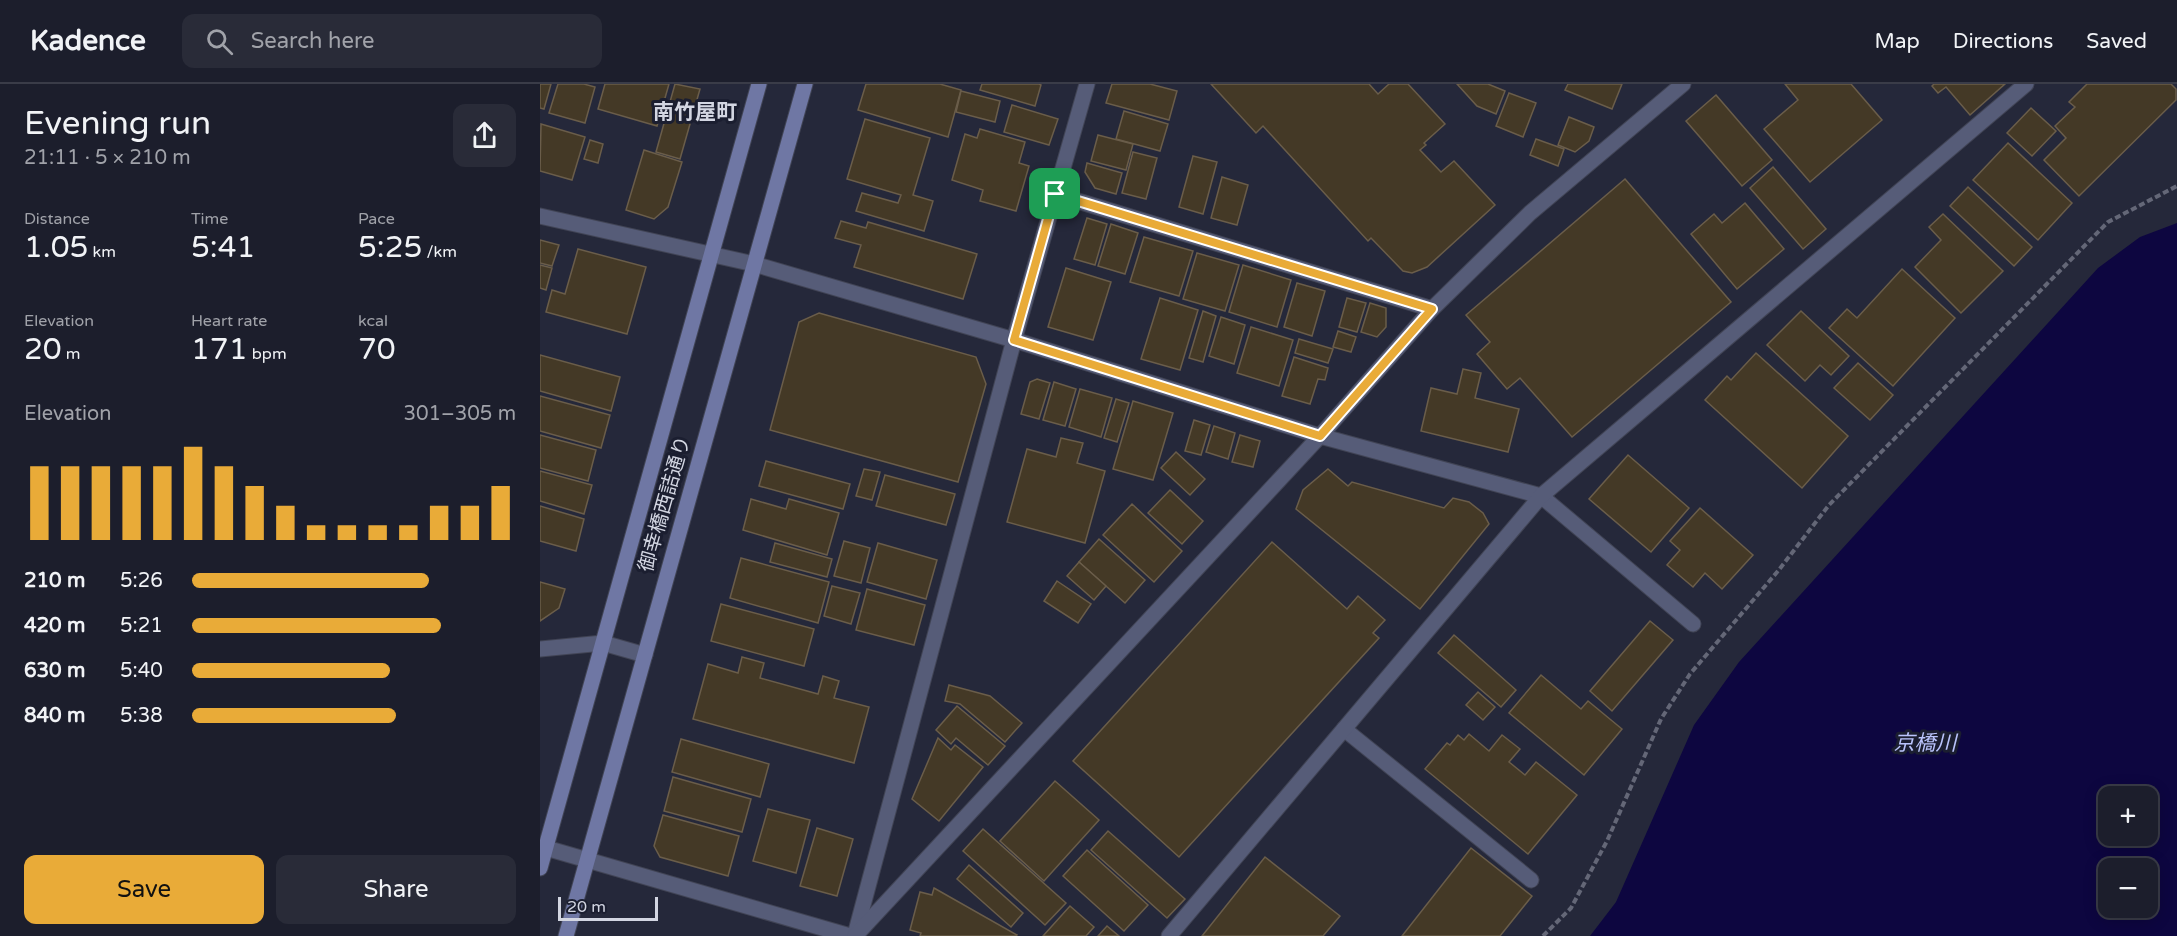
<!DOCTYPE html>
<html lang="en">
<head>
<meta charset="utf-8">
<style>
	body { margin:0; font-family:"Varela Round","Noto Sans JP",sans-serif; background:#292b38; color:#f1f3f6; height:100vh; display:flex; flex-direction:column; font-size:22px; white-space:nowrap }
	* { box-sizing:border-box; margin:0 }
	p { font-size:20px; color:#a0a2a9 }
	.icon { flex:none; width:33px; height:33px; fill:none; stroke:currentColor; stroke-width:2; stroke-linecap:round; stroke-linejoin:round }
	.map { position:relative; flex:1; overflow:hidden }
	.panel { display:flex; flex-direction:column; background:#1c1e2c; width:540px }
	.panel>* { flex:none }
	.fabs { position:absolute; left:1558px; top:702px; display:grid; gap:12px }
	.fabs a { display:grid; place-items:center; width:60px; height:60px; border-radius:12px; background:#1c1e2c; box-shadow:0 3px 15px #0003,0 0 0 2px #3a3c48; font-size:30px }
	.scale { position:absolute; left:18px; bottom:15px; width:100px; box-sizing:border-box; padding-left:6px; border:3px solid #d3d6e2; border-top:0; font-size:16px; line-height:21px; white-space:nowrap; color:#d3d6e2; -webkit-text-stroke:4px #1b1e30; paint-order:stroke }
	.pin { position:absolute; display:grid; place-items:center; width:51px; height:51px; color:#fff; margin:-26px; border-radius:12px; box-shadow:0 3px 9px #0006 }
	.round { display:grid; place-items:center; flex:none; width:63px; height:63px; border-radius:12px; background:#292b38 }
	.overview { display:flex; align-items:center; justify-content:space-between; height:102px; padding:0 24px }
	h1 { font-size:33px; font-weight:600; line-height:45px }
	.metrics { display:grid; grid-template-columns:repeat(3,1fr); gap:9px; height:102px; padding:6px 24px }
	.metrics div { display:grid; align-content:center }
	.metrics b { font-size:30px; font-weight:600 }
	.metrics small { font-size:16px; font-weight:400 }
	.metrics p { font-size:16px }
	.chart { height:168px; padding:12px 24px }
	.chart p { display:flex; justify-content:space-between }
	.chart svg { width:100%; height:108px; margin-top:6px; stroke:#e9ab38; stroke-width:6 }
	.button { display:flex; gap:12px; margin-top:auto; padding:12px 24px }
	.button a { flex:1; height:69px; border-radius:12px; background:#e9ab38; color:#111; font-size:24px; font-weight:600; line-height:69px; text-align:center }
	.button a+a { background:#292b38; color:#f1f3f6 }
	ul { padding:0 24px; list-style:none; font-size:20px }
	li { display:grid; grid-template-columns:96px 72px 1fr; align-items:center; height:45px }
	li i { height:15px; border-radius:8px; background:#e9ab38 }
	header { display:flex; align-items:center; gap:36px; box-sizing:border-box; height:84px; padding:0 30px; background:#1c1e2c; border-bottom:2px solid #3a3c48 }
	header strong { font-size:28px }
	nav { display:flex; gap:33px; margin-inline-start:auto; font-size:21px }
	.search { width:420px; height:54px; background:#292b38; display:flex; align-items:center; gap:15px; box-sizing:border-box; padding:0 21px; border-radius:12px; color:#a0a2a9; font-size:22px }
	main { display:flex; flex:1; min-height:0 }
	.map>svg:first-child { display:block }
	.water { fill:#0d0640; fill-rule:evenodd }
	.building { fill:#443926; stroke:#6a5d4a; stroke-width:1.5 }
	.lines { fill:none; stroke-linecap:round; stroke-linejoin:round }
	.lane-casing { stroke:#414455; stroke-width:17 }
	.street-casing { stroke:#414455; stroke-width:17 }
	.secondary-casing { stroke:#414455; stroke-width:17 }
	.path { stroke:#646777; stroke-width:4; stroke-dasharray:6 3; stroke-linecap:butt }
	.lane { stroke:#565c78; stroke-width:15 }
	.street { stroke:#565c78; stroke-width:15 }
	.secondary { stroke:#6f77a4; stroke-width:15 }
	.route-casing { stroke:#fff; stroke-width:12 }
	.route { stroke:#e9ab38; stroke-width:8 }
	.labels { text-anchor:middle; dominant-baseline:central; stroke-width:6; stroke-linejoin:round; paint-order:stroke }
	.street-label { font-size:20px; fill:#d3d6e2; stroke:#1b1e30 }
	.neighbourhood-label { font-size:21px; font-weight:bold; fill:#d3d6e2; stroke:#1b1e30 }
	.water-label { font-size:21px; font-style:italic; fill:#b9c3fb; stroke:#1b1e30 }
</style>
</head>
<body>
<header>
<strong>Kadence</strong>
<div class="search"><svg class="icon" aria-label="search" viewBox="0 0 24 24"><circle cx="10" cy="10" r="6"/><path d="M15 15l6 6"/></svg>Search here</div>
<nav><a>Map</a><a>Directions</a><a>Saved</a></nav>
</header>
<main>
<section class="panel">
<div class="overview"><div><h1>Evening run</h1><p>21:11 · 5 × 210 m</p></div><a class="round"><svg class="icon" aria-label="share" viewBox="0 0 24 24"><path d="M12 15V3M7 8l5-5 5 5M5 13v7h14v-7"/></svg></a></div>
<div class="metrics">
<div><p>Distance</p><b>1.05<small> km</small></b></div>
<div><p>Time</p><b>5:41</b></div>
<div><p>Pace</p><b>5:25<small> /km</small></b></div>
</div>
<div class="metrics">
<div><p>Elevation</p><b>20<small> m</small></b></div>
<div><p>Heart rate</p><b>171<small> bpm</small></b></div>
<div><p>kcal</p><b>70</b></div>
</div>
<div class="chart"><p><span>Elevation</span>301–305 m</p>
<svg viewBox="0 0 160 44" preserveAspectRatio="none"><path d="M5 44V14M15 44V14M25 44V14M35 44V14M45 44V14M55 44V6M65 44V14M75 44V22M85 44V30M95 44V38M105 44V38M115 44V38M125 44V38M135 44V30M145 44V30M155 44V22"/></svg>
</div>
<ul>
<li><b>210 m</b>5:26<i style="width:73%"></i></li>
<li><b>420 m</b>5:21<i style="width:77%"></i></li>
<li><b>630 m</b>5:40<i style="width:61%"></i></li>
<li><b>840 m</b>5:38<i style="width:63%"></i></li>
</ul>
<div class="button"><a>Save</a><a>Share</a></div>
</section>
<div class="map">
<svg width="1637" height="852" viewBox="0 0 1637 852">
	<rect width="100%" height="100%" fill="#25283a"/>
	<path class="water" d="M1637,139V852H1050L1076,818L1154,641L1199,578L1558,184L1600,153ZM1569,712H1608V752H1569ZM1569,784H1608V824H1569Z"/>
	<g class="building">
		<path d="M0,0H11L4,25L0,24Z"/>
		<path d="M18,0H44L55,3L45,39L9,29Z"/>
		<path d="M65,0H129L117,42L58,25Z"/>
		<path d="M135,0L160,5L140,75L116,68Z"/>
		<path d="M326,0H400L421,6L408,53L318,26Z"/>
		<path d="M442,0H499L501,1L495,22L440,6Z"/>
		<path d="M572,0H610L637,7L629,36L566,19Z"/>
		<path d="M671,0H829L838,10L849,0H868L905,40L884,59L886,61L880,66L901,88L914,77L955,121L887,183L872,189L863,187L831,154L828,157L723,42L716,49Z"/>
		<path d="M917,0H948L965,7L956,30L937,22Z"/>
		<path d="M1028,0H1082L1072,25L1025,6Z"/>
		<path d="M1245,0H1311L1342,36L1270,98L1224,45L1258,16Z"/>
		<path d="M1394,0H1465L1430,31L1406,3L1398,9L1392,2Z"/>
		<path d="M1547,0H1631L1636,5V16L1539,112L1504,76L1526,54L1515,42L1535,23L1529,18Z"/>
		<path d="M421,7L460,17L455,38L416,28Z"/>
		<path d="M969,9L996,19L983,53L956,42Z"/>
		<path d="M1176,11L1232,76L1202,102L1146,37Z"/>
		<path d="M472,21L518,35L509,61L464,48Z"/>
		<path d="M1491,24L1516,47L1492,72L1467,49Z"/>
		<path d="M584,27L628,40L620,67L576,55Z"/>
		<path d="M1029,33L1054,43L1049,57L1035,68L1018,61Z"/>
		<path d="M325,35L390,54L373,111L393,117L384,147L316,127L322,109L358,119L361,111L307,95Z"/>
		<path d="M1,40L45,53L32,96L0,87Z"/>
		<path d="M440,45L485,58L479,79L489,82L476,127L440,117L443,106L412,96L425,50L437,54Z"/>
		<path d="M558,51L593,60L586,86L551,77Z"/>
		<path d="M996,55L1024,65L1018,82L990,71Z"/>
		<path d="M50,56L63,60L58,79L44,75Z"/>
		<path d="M1468,59L1532,119L1498,156L1433,96Z"/>
		<path d="M104,66L142,78L128,123L114,135L86,126Z"/>
		<path d="M593,68L617,74L606,115L582,109Z"/>
		<path d="M653,72L677,78L663,130L639,123Z"/>
		<path d="M547,79L582,89L576,110L555,104L545,88Z"/>
		<path d="M1233,83L1286,145L1263,165L1210,104Z"/>
		<path d="M682,93L708,101L697,141L671,134Z"/>
		<path d="M1085,95L1191,218L1032,353L980,294L967,305L937,270L950,258L926,231Z"/>
		<path d="M1428,103L1492,163L1474,182L1410,122Z"/>
		<path d="M1205,119L1244,165L1197,205L1151,150L1174,130L1182,139Z"/>
		<path d="M1403,130L1463,187L1421,229L1375,183L1401,156L1389,143Z"/>
		<path d="M547,134L567,140L555,181L534,175Z"/>
		<path d="M301,137L326,144L328,138L437,170L423,215L314,183L321,161L295,154Z"/>
		<path d="M571,140L598,149L585,190L558,182Z"/>
		<path d="M604,153L653,167L639,212L590,198Z"/>
		<path d="M0,156L19,161L12,182L0,179Z"/>
		<path d="M38,165L106,183L87,250L6,228L12,206L25,210Z"/>
		<path d="M657,169L699,181L685,227L643,215Z"/>
		<path d="M0,181L12,184L6,206L0,204Z"/>
		<path d="M703,181L751,196L737,243L689,228Z"/>
		<path d="M526,184L571,198L553,256L508,243Z"/>
		<path d="M1362,185L1415,234L1353,302L1289,244L1307,225L1317,234Z"/>
		<path d="M757,199L785,207L772,252L744,243Z"/>
		<path d="M620,214L658,226L640,286L601,275Z"/>
		<path d="M807,214L826,219L817,248L799,243Z"/>
		<path d="M830,219L846,224V243L837,253L821,248Z"/>
		<path d="M663,227L676,232L663,278L649,274Z"/>
		<path d="M1261,227L1309,272L1291,291L1280,281L1265,297L1227,261Z"/>
		<path d="M279,229L436,273L446,300L418,398L230,346L259,238Z"/>
		<path d="M681,233L705,241L694,280L669,272Z"/>
		<path d="M711,243L753,256L739,302L697,289Z"/>
		<path d="M798,247L816,253L811,268L793,263Z"/>
		<path d="M759,255L793,265L788,279L755,269Z"/>
		<path d="M1216,269L1308,352L1262,404L1165,316L1187,292L1191,296Z"/>
		<path d="M0,271L80,293L71,327L0,307Z"/>
		<path d="M754,273L788,284L785,296L778,295L770,320L742,312Z"/>
		<path d="M1318,279L1353,311L1330,336L1294,304Z"/>
		<path d="M923,285L941,289L935,314L979,325L968,368L881,347L891,304L917,310Z"/>
		<path d="M497,295L510,299L499,335L481,330L490,298Z"/>
		<path d="M514,298L536,305L525,342L503,336Z"/>
		<path d="M540,305L572,314L561,353L529,343Z"/>
		<path d="M0,312L70,331L61,364L0,347Z"/>
		<path d="M576,315L589,319L577,358L564,354Z"/>
		<path d="M593,317L633,329L613,396L573,385Z"/>
		<path d="M654,336L670,341L661,371L645,367Z"/>
		<path d="M674,342L695,349L688,375L666,368Z"/>
		<path d="M0,351L56,366L48,397L0,384Z"/>
		<path d="M700,351L720,357L713,383L692,378Z"/>
		<path d="M521,354L543,359L537,379L565,387L545,459L467,438L487,365L516,373Z"/>
		<path d="M636,368L665,395L650,411L621,384Z"/>
		<path d="M1088,371L1149,424L1111,468L1049,415Z"/>
		<path d="M226,377L310,400L303,425L219,402Z"/>
		<path d="M324,385L340,388L332,416L316,412Z"/>
		<path d="M788,385L808,402L812,398L904,424L913,414L929,418L943,429L949,440L880,525L756,425L763,406Z"/>
		<path d="M0,387L52,401L44,430L0,417Z"/>
		<path d="M345,391L415,410L406,441L336,422Z"/>
		<path d="M630,406L663,437L642,460L608,429Z"/>
		<path d="M211,415L246,425L249,415L299,429L287,471L203,446Z"/>
		<path d="M592,420L642,467L614,498L563,451Z"/>
		<path d="M0,422L44,435L36,467L0,457Z"/>
		<path d="M1160,424L1213,471L1182,505L1165,489L1153,503L1127,481L1140,466L1130,457Z"/>
		<path d="M559,455L605,496L585,519L539,478Z"/>
		<path d="M304,457L330,464L321,499L294,492Z"/>
		<path d="M732,458L807,525L818,512L845,536L833,549L839,554L639,773L533,677Z"/>
		<path d="M235,459L292,475L287,493L230,478Z"/>
		<path d="M338,459L397,476L386,515L327,498Z"/>
		<path d="M201,474L289,498L278,539L190,514Z"/>
		<path d="M539,478L566,502L554,516L527,492Z"/>
		<path d="M517,497L551,520L538,539L504,517Z"/>
		<path d="M0,498L25,505L19,524L0,537Z"/>
		<path d="M292,502L320,509L311,540L284,532Z"/>
		<path d="M327,505L385,521L374,561L316,546Z"/>
		<path d="M181,520L274,545L264,582L171,557Z"/>
		<path d="M1110,537L1133,556L1072,627L1050,607Z"/>
		<path d="M914,551L976,606L961,623L898,569Z"/>
		<path d="M202,573L224,579L220,594L278,610L283,592L299,597L294,614L329,623L314,679L153,635L168,580L198,589Z"/>
		<path d="M1001,591L1041,625L1048,617L1082,645L1044,691L969,629Z"/>
		<path d="M409,601L450,612L482,639L465,658L420,620L405,617Z"/>
		<path d="M938,608L955,623L943,636L926,621Z"/>
		<path d="M417,622L465,662L448,681L416,654L411,660L396,646Z"/>
		<path d="M929,650L949,667L962,651L980,665L969,678L985,691L996,678L1037,711L988,770L885,685L907,659L910,661L918,651L924,656Z"/>
		<path d="M398,654L411,666L415,661L443,683L399,737L372,715Z"/>
		<path d="M141,655L229,680L220,713L132,688Z"/>
		<path d="M133,693L211,715L202,748L124,727Z"/>
		<path d="M515,697L559,736L504,797L460,757Z"/>
		<path d="M228,725L270,736L256,789L213,777Z"/>
		<path d="M123,731L199,752L188,792L120,773L114,762Z"/>
		<path d="M277,744L313,755L297,812L260,802Z"/>
		<path d="M443,745L526,819L505,841L423,767Z"/>
		<path d="M568,747L645,815L627,834L551,766Z"/>
		<path d="M931,764L992,812L960,852H862Z"/>
		<path d="M547,766L608,821L584,847L523,792Z"/>
		<path d="M725,773L800,832L783,852H662Z"/>
		<path d="M429,781L483,829L471,843L417,795Z"/>
		<path d="M394,804L477,851L476,852H380L381,849L370,846L380,808L392,811Z"/>
		<path d="M530,822L554,843L546,852H503Z"/>
		<path d="M567,842L579,852H558Z"/>
	</g>
	<g class="lines">
		<g class="lane-casing">
			<path id="lane" d="M804,645L991,796"/>
		</g>
		<g class="street-casing">
			<g id="street">
				<path d="M515,110L892,225"/>
				<path d="M0,132L214,180L474,256L780,352L1001,412L1153,540"/>
				<path d="M0,565L63,559L105,571"/>
				<path d="M6,764L310,852"/>
				<path d="M315,851L474,256L547,0"/>
				<path d="M315,852L780,352L892,225L990,129L1143,0"/>
				<path d="M629,852L1001,412L1486,0"/>
			</g>
		</g>
		<g class="secondary-casing">
			<g id="secondary">
				<path d="M0,784L219,0"/>
				<path d="M26,852L265,0"/>
			</g>
		</g>
		<path class="path" d="M1003,852L1031,824L1067,757L1121,635L1150,590L1238,487L1289,421L1568,138L1637,102"/>
		<use href="#lane" class="lane"/>
		<use href="#street" class="street"/>
		<use href="#secondary" class="secondary"/>
	</g>
	<g class="lines">
		<g class="route-casing">
			<path id="route" d="M515,110L892,225L780,352L474,256Z"/>
		</g>
		<use href="#route" class="route"/>
	</g>
	<g class="labels">
		<g class="street-label">
			<text transform="translate(125 420) rotate(-74)">御幸橋西詰通り</text>
		</g>
		<g class="neighbourhood-label">
			<text x="155" y="28">南竹屋町</text>
		</g>
		<g class="water-label">
			<text x="1385" y="659">京橋川</text>
		</g>
	</g>
</svg>
<div class="fabs">
<a>+</a>
<a>−</a>
</div>
<div class="scale">20 m</div>
<div class="pin" style="left:515px;top:110px;background:#1e9e55"><svg class="icon" aria-label="arrive" viewBox="0 0 24 24"><path d="M6 21V4h12l-3 4 3 4H6"/></svg></div>
</div>
</main>
</body>
</html>
